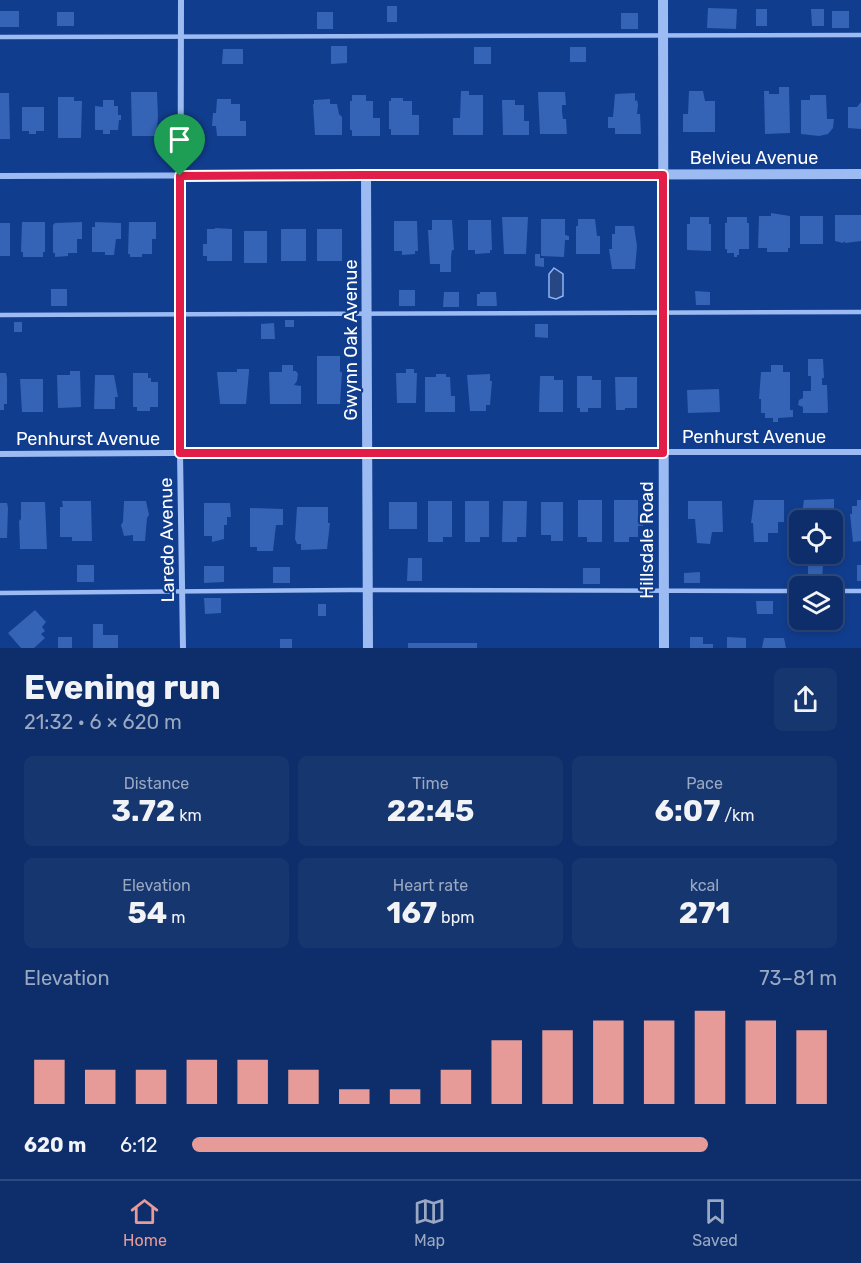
<!DOCTYPE html>
<html lang="en">
<head>
<meta charset="utf-8">
<style>
	body { margin:0; font-family:Rubik,sans-serif; background:#163670; color:#f1f3f6; height:100vh; display:flex; flex-direction:column; font-size:22px; white-space:nowrap }
	* { box-sizing:border-box; margin:0 }
	p { font-size:20px; color:#9aa8c1 }
	.icon { flex:none; width:33px; height:33px; fill:none; stroke:currentColor; stroke-width:2; stroke-linecap:round; stroke-linejoin:round }
	.map { position:relative; height:648px; overflow:hidden }
	.drawer { display:flex; flex-direction:column; background:#0d2e6a; flex:1 }
	.drawer>* { flex:none }
	.tools { position:absolute; left:789px; top:510px; display:grid; gap:12px }
	.tools a { display:grid; place-items:center; width:54px; height:54px; border-radius:9px; background:#0d2e6a; box-shadow:0 3px 9px #0003,0 0 0 2px #2d4a7e; font-size:30px }
	.pin { position:absolute; display:grid; place-items:center; width:51px; height:51px; color:#fff; margin:-62px -26px; border-radius:50% 50% 50% 0; rotate:-45deg; box-shadow:0 0 6px #0007 }
	.pin .icon { rotate:45deg }
	.round { display:grid; place-items:center; flex:none; width:63px; height:63px; border-radius:9px; background:#163670 }
	.summary { display:flex; align-items:center; justify-content:space-between; height:102px; padding:0 24px }
	h1 { font-size:33px; font-weight:700; line-height:45px }
	.stats { display:grid; grid-template-columns:repeat(3,1fr); gap:9px; height:102px; padding:6px 24px }
	.stats div { display:grid; align-content:center; border-radius:9px; background:#163670; text-align:center }
	.stats b { font-size:30px; font-weight:700 }
	.stats small { font-size:16px; font-weight:400 }
	.stats p { font-size:16px }
	.chart { height:168px; padding:12px 24px }
	.chart p { display:flex; justify-content:space-between }
	.chart svg { width:100%; height:108px; margin-top:6px; stroke:#e69b98; stroke-width:6 }
	ul { padding:0 24px; list-style:none; font-size:20px }
	li { display:grid; grid-template-columns:96px 72px 1fr; align-items:center; height:45px }
	li i { height:15px; border-radius:8px; background:#e69b98 }
	.dock { display:flex; justify-content:space-around; align-items:center; height:84px; border-top:2px solid #2d4a7e; background:#0d2e6a; font-size:16px; color:#9aa8c1 }
	.dock a { display:grid; justify-items:center; gap:3px }
	.dock .current { color:#e69b98 }
	.map>svg:first-child { display:block }
	.water { fill:#264784; stroke:#8cb4f6; stroke-width:1.5 }
	.building { fill:#3563b6 }
	.lines { fill:none; stroke-linecap:round; stroke-linejoin:round }
	.service { stroke:#9bbbf2; stroke-width:4.5 }
	.minor { stroke:#9bbbf2; stroke-width:6 }
	.tertiary { stroke:#9bbbf2; stroke-width:10 }
	.route-casing { stroke:#fff; stroke-width:12 }
	.route { stroke:#e11d48; stroke-width:8 }
	.labels { text-anchor:middle; dominant-baseline:central; stroke-width:4.5; stroke-linejoin:round; paint-order:stroke }
	.street-label { font-size:18px; fill:#fff; stroke:#113d8e }
</style>
</head>
<body>
<div class="map">
<svg width="861" height="648" viewBox="0 0 861 648">
	<rect width="100%" height="100%" fill="#113d8e"/>
	<path class="water" d="M554,268L563,274V296L556,299L549,297V274Z"/>
	<g class="building">
		<rect x="387" y="6" width="10" height="16"/>
		<path d="M708,8L737,9L736,29L707,28Z"/>
		<rect x="756" y="9" width="11" height="17"/>
		<path d="M811,9H824V26H812Z"/>
		<rect x="0" y="11" width="19" height="16"/>
		<rect x="832" y="11" width="17" height="17"/>
		<rect x="57" y="12" width="17" height="14"/>
		<rect x="317" y="12" width="16" height="17"/>
		<rect x="621" y="13" width="17" height="16"/>
		<path d="M331,46H347V63L331,64Z"/>
		<rect x="474" y="47" width="17" height="17"/>
		<rect x="570" y="47" width="16" height="15"/>
		<path d="M223,49H243V64H222Z"/>
		<path d="M779,87H789L790,133L765,134L764,91H769V94H779Z"/>
		<path d="M461,91H469V95H483V135H453V118H460Z"/>
		<path d="M689,91H703L705,101H715V132H683V114H688Z"/>
		<path d="M131,92H157L158,118L156,136H132Z"/>
		<path d="M538,92H565L566,105H562V112L563,119H566L567,134H540Z"/>
		<path d="M0,93H9L10,139H0Z"/>
		<path d="M635,93V101L637,100L638,105L637,114H640L641,134H615V128H608V117H613L615,94Z"/>
		<path d="M352,95H366V101H373V118H380V136H352V130H350V101H352Z"/>
		<path d="M810,95H826L827,119H834L833,128L828,134L819,136L801,134V100H810Z"/>
		<path d="M58,97H74V101H82L81,138H58Z"/>
		<path d="M391,98H403V101H412V115H419V135H391V129H389V101H391Z"/>
		<path d="M217,99H231V104H240V121H246V136H217L216,126H212L213,113H216Z"/>
		<path d="M330,99V104H337L339,114L342,117V135H315L313,104H314V100Z"/>
		<path d="M103,100H114V106H118V115H121V120H119L118,130H110V134H103V130H95V106L103,107Z"/>
		<path d="M502,100H515V105H524V121H529V135H503Z"/>
		<path d="M861,102V129L848,128V107H857Z"/>
		<path d="M22,107H44V131H36V134H29V131H22Z"/>
		<path d="M771,213L790,216V248H788V252H767V248H758L759,216H771Z"/>
		<path d="M835,215H861V241L845,243V241L843,243L835,241Z"/>
		<rect x="800" y="216" width="23" height="28"/>
		<path d="M502,217H528L526,254H504Z"/>
		<path d="M690,217H709V224H711V251L687,250V224H690Z"/>
		<path d="M727,217H747V223H749V249H739V255H737V257H734V253H727V249H725V223H727Z"/>
		<path d="M541,219H565V235L569,236V240H565L564,257L541,256Z"/>
		<path d="M578,219H595L597,236H600V254H576V226H578Z"/>
		<path d="M432,220H452L454,250H452L451,257V272H440V264H430L428,230H432Z"/>
		<path d="M468,220H491L492,250H490V253L475,254V250H468Z"/>
		<path d="M394,221H417L418,251H415V254L402,255V251H394Z"/>
		<path d="M22,222H45V252H43V257H23V252H21Z"/>
		<path d="M82,222V239H77V253H68V256L55,257V253H53V225L55,223Z"/>
		<path d="M95,222L121,223V239H116L114,255H105V252H92V227H95Z"/>
		<path d="M129,222H156V239H152V254H142V257H130V254H128Z"/>
		<rect x="0" y="223" width="10" height="33"/>
		<path d="M615,226H634L637,246L635,269H612L609,249H612V234H615Z"/>
		<path d="M215,228L232,229V261H207V256H203V244H207V229H215Z"/>
		<rect x="281" y="229" width="25" height="32"/>
		<rect x="317" y="229" width="25" height="32"/>
		<rect x="244" y="231" width="23" height="32"/>
		<path d="M535,254H540V258H544V267L535,266Z"/>
		<rect x="51" y="289" width="16" height="17"/>
		<rect x="399" y="290" width="16" height="16"/>
		<path d="M695,291L710,292V305H696Z"/>
		<path d="M444,292H459V307H443Z"/>
		<path d="M480,292H496L497,306H477V294H480Z"/>
		<rect x="285" y="320" width="9" height="7"/>
		<rect x="14" y="322" width="8" height="10"/>
		<path d="M274,323L275,339H261V324Z"/>
		<path d="M535,324H548V338L535,337Z"/>
		<path d="M317,356H340V372H342L340,404H317Z"/>
		<path d="M808,359H823L824,378H822V385H827L828,412L826,413H803V407L798,405L799,400L803,398V391H811V376H808Z"/>
		<path d="M282,365H293V371H296L298,374L297,381L294,385L301,386V404H270L269,372H282Z"/>
		<path d="M771,365H783V372H790V410H793V417L778,418V422H773V418H765V413H761V399H759L761,372H771Z"/>
		<path d="M237,369H249V372L246,404H220L217,372H237Z"/>
		<path d="M406,369H414V373H417L416,403H397L396,373H406Z"/>
		<path d="M70,371H80L81,407L58,408L57,375H70Z"/>
		<path d="M0,373H6L7,378V404H4V410H0Z"/>
		<path d="M133,373H148V378H151V382H158V407H150V411H137V407H133Z"/>
		<path d="M436,374H446V377H450L451,396H455V412H425V377H436Z"/>
		<path d="M490,374V381H492L490,405H486V411H470L467,375Z"/>
		<path d="M95,375H114L118,397H115V409H94Z"/>
		<path d="M540,376H554V380H563V412H539Z"/>
		<path d="M577,376H592V380H601V408H588V412H580V408H577Z"/>
		<path d="M615,377H637V408H625V410H616Z"/>
		<path d="M20,379H43V412H22Z"/>
		<path d="M719,389L720,412L688,413L687,390Z"/>
		<path d="M834,499V514H827V520H801L804,500Z"/>
		<path d="M578,500H602V542H587V537H578Z"/>
		<path d="M614,500H638V519H643V526H638V537H629V542H614Z"/>
		<path d="M754,500H784V522H778V533H768V542H754L753,523H751Z"/>
		<path d="M857,500H861V541L853,542L850,514H852V506H857Z"/>
		<path d="M62,501H91L92,541H72V537H60V507H63Z"/>
		<path d="M124,501H146L149,515L147,518L145,541H133V535L124,536L121,525L123,522Z"/>
		<path d="M428,501H452V537H443V542H428Z"/>
		<path d="M465,501H489V537H480V542H465Z"/>
		<path d="M503,501H527L526,537H517V542H502Z"/>
		<path d="M688,501H722L723,532H712L710,544L697,543L695,519H688Z"/>
		<path d="M21,502H45L47,549H20L19,521L21,519Z"/>
		<rect x="389" y="502" width="28" height="27"/>
		<path d="M541,502H563V541H551V535H541Z"/>
		<path d="M0,503H7L8,508L7,538H0Z"/>
		<path d="M204,503H230L231,517H227V525H224V539L212,542V536H204Z"/>
		<path d="M297,507H328V523H330L327,549L301,550V544H297L295,539Z"/>
		<path d="M250,508L283,509V525H276L273,551H257V547H250Z"/>
		<path d="M408,558H422V581H407Z"/>
		<rect x="77" y="565" width="17" height="17"/>
		<path d="M808,565H823L822,581L808,580Z"/>
		<rect x="857" y="565" width="4" height="16"/>
		<path d="M204,566H224V582L204,583Z"/>
		<rect x="273" y="567" width="17" height="16"/>
		<rect x="583" y="568" width="17" height="16"/>
		<path d="M700,572V583H684V573Z"/>
		<path d="M204,598H221V613L205,614Z"/>
		<path d="M756,601H773V614H757Z"/>
		<rect x="318" y="604" width="8" height="12"/>
		<path d="M35,610L46,622L42,627L45,631L41,634L45,638L34,648H21L8,633Z"/>
		<path d="M93,624H103V635H118V648H93Z"/>
		<rect x="58" y="637" width="14" height="11"/>
		<path d="M690,637H703V644H713V648H690Z"/>
		<path d="M727,637L746,638V648H727Z"/>
		<path d="M764,638H784L786,648H762Z"/>
		<rect x="280" y="639" width="12" height="9"/>
		<rect x="408" y="643" width="69" height="5"/>
	</g>
	<g class="lines">
		<g class="service">
			<path d="M0,37L861,35"/>
			<path d="M0,315L861,312"/>
			<path d="M832,591H861"/>
			<path d="M0,593L351,590L800,591"/>
		</g>
		<g class="minor">
			<path d="M181,0L180,453L183,648"/>
			<path d="M0,176L366,175"/>
			<path d="M0,454L368,452H861"/>
		</g>
		<g class="tertiary">
			<path d="M663,0L664,648"/>
			<path d="M368,648L366,175L861,174"/>
		</g>
	</g>
	<g class="lines">
		<g class="route-casing">
			<path id="route" d="M366,175H663V453H180V176Z"/>
		</g>
		<use href="#route" class="route"/>
	</g>
	<g class="labels">
		<g class="street-label">
			<text x="754" y="158">Belvieu Avenue</text>
			<text transform="translate(351 340) rotate(-90)">Gwynn Oak Avenue</text>
			<text x="754" y="437">Penhurst Avenue</text>
			<text x="88" y="439">Penhurst Avenue</text>
			<text transform="translate(167 540) rotate(-91)">Laredo Avenue</text>
			<text transform="translate(647 540) rotate(-90)">Hillsdale Road</text>
		</g>
	</g>
</svg>
<div class="tools">
<a><svg class="icon" aria-label="locate" viewBox="0 0 24 24"><circle cx="12" cy="12" r="6"/><path d="M12 2v4M12 18v4M2 12h4M18 12h4"/></svg></a>
<a><svg class="icon" aria-label="layers" viewBox="0 0 24 24"><path d="M12 4l9 5-9 5-9-5zM3 14l9 5 9-5"/></svg></a>
</div>
<div class="pin" style="left:180px;top:176px;background:#1e9e55"><svg class="icon" aria-label="arrive" viewBox="0 0 24 24"><path d="M6 21V4h12l-3 4 3 4H6"/></svg></div>
</div>
<section class="drawer">
<div class="summary"><div><h1>Evening run</h1><p>21:32 · 6 × 620 m</p></div><a class="round"><svg class="icon" aria-label="share" viewBox="0 0 24 24"><path d="M12 15V3M7 8l5-5 5 5M5 13v7h14v-7"/></svg></a></div>
<div class="stats">
<div><p>Distance</p><b>3.72<small> km</small></b></div>
<div><p>Time</p><b>22:45</b></div>
<div><p>Pace</p><b>6:07<small> /km</small></b></div>
</div>
<div class="stats">
<div><p>Elevation</p><b>54<small> m</small></b></div>
<div><p>Heart rate</p><b>167<small> bpm</small></b></div>
<div><p>kcal</p><b>271</b></div>
</div>
<div class="chart"><p><span>Elevation</span>73–81 m</p>
<svg viewBox="0 0 160 44" preserveAspectRatio="none"><path d="M5 44V26M15 44V30M25 44V30M35 44V26M45 44V26M55 44V30M65 44V38M75 44V38M85 44V30M95 44V18M105 44V14M115 44V10M125 44V10M135 44V6M145 44V10M155 44V14"/></svg>
</div>
<ul>
<li><b>620 m</b>6:12<i style="width:80%"></i></li>
</ul>
</section>
<nav class="dock">
<a class="current"><svg class="icon" aria-label="home" viewBox="0 0 24 24"><path d="M3 11l9-7 9 7M6 9v11h12V9"/></svg>Home</a>
<a><svg class="icon" aria-label="map" viewBox="0 0 24 24"><path d="M3 6l6-2 6 2 6-2v14l-6 2-6-2-6 2zM9 4v14M15 6v14"/></svg>Map</a>
<a><svg class="icon" aria-label="saved" viewBox="0 0 24 24"><path d="M7 4h10v16l-5-4-5 4z"/></svg>Saved</a>
</nav>
</body>
</html>
